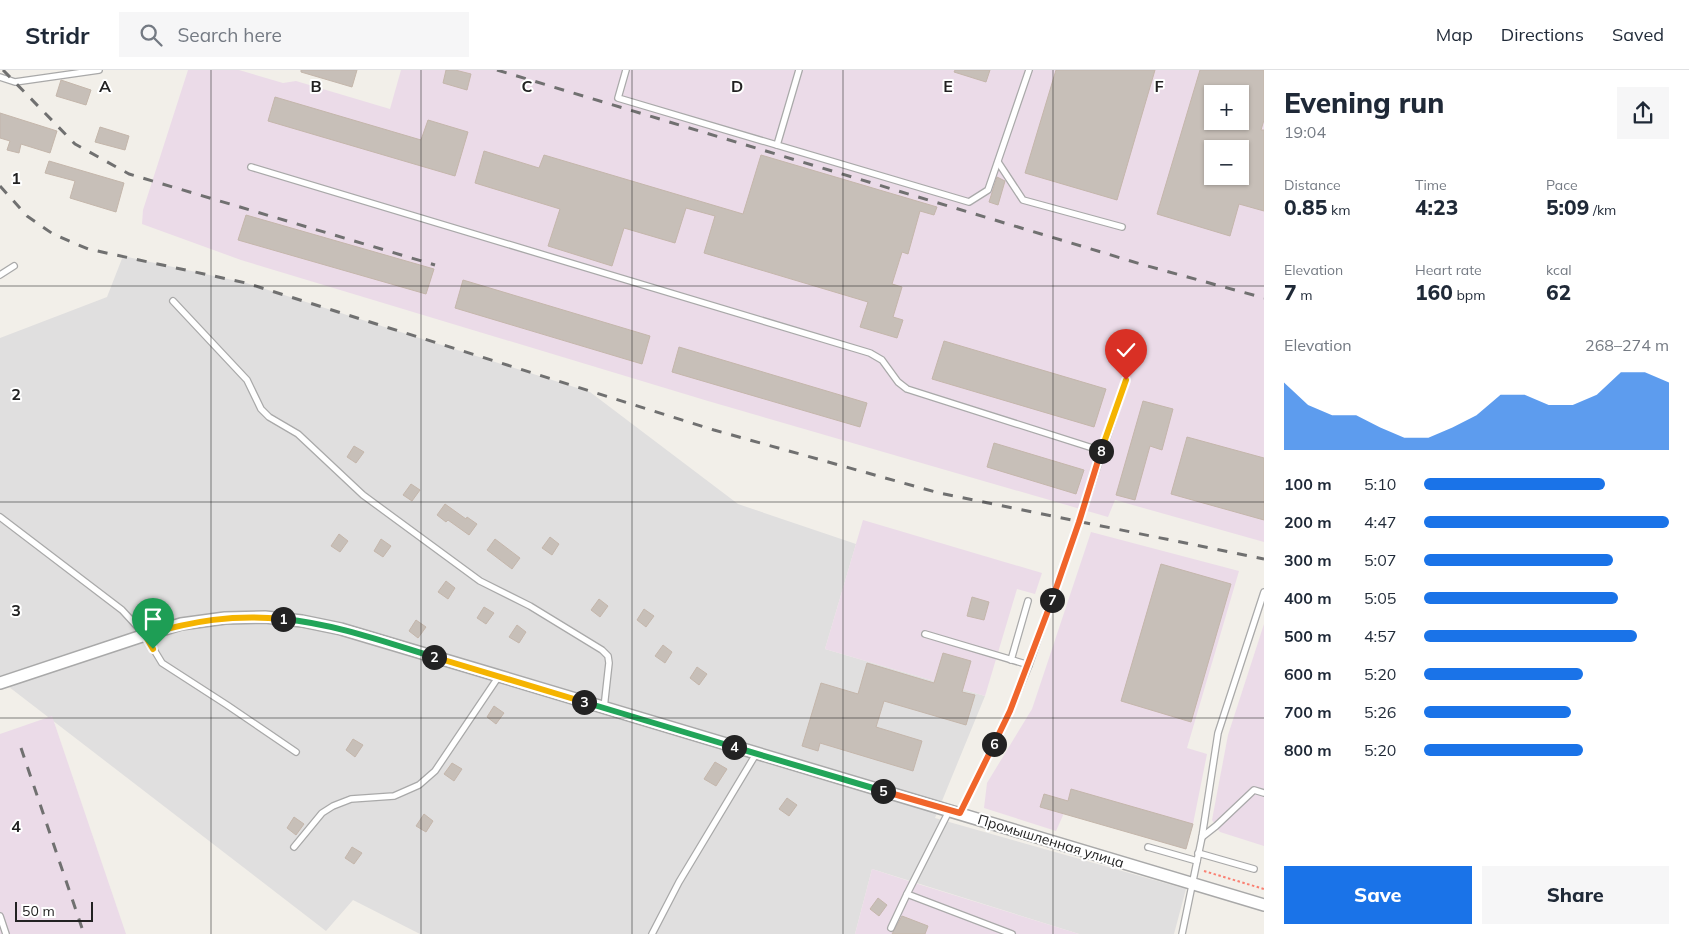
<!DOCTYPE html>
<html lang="en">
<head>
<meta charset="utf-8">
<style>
	body { margin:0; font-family:Mulish,sans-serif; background:#f6f6f7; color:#1f2937; height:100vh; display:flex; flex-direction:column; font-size:19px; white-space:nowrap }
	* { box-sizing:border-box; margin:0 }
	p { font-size:16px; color:#747a83 }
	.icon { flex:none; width:28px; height:28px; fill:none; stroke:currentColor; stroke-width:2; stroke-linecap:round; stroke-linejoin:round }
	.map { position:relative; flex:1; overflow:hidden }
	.side { display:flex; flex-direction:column; background:#fff; width:425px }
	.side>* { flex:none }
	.controls { position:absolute; left:1204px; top:15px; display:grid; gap:10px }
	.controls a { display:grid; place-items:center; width:45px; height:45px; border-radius:0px; background:#fff; box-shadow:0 1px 4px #0004; font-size:25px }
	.scale { position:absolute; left:15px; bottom:12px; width:78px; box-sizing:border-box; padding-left:5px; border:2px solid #222; border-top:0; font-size:14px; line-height:18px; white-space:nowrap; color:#222; -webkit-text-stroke:4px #fff; paint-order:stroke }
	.pin { position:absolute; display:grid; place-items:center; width:42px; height:42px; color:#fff; margin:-51px -21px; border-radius:50% 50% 50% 0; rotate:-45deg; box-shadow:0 0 5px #0007 }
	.pin .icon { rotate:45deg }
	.km { position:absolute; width:25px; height:25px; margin:-12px; border-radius:50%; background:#222; color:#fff; font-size:14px; line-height:25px; text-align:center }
	.round { display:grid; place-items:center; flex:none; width:52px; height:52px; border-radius:0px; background:#f6f6f7 }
	.overview { display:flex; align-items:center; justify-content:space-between; height:85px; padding:0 20px }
	h1 { font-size:28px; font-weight:800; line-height:38px }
	.metrics { display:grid; grid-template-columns:repeat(3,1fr); gap:8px; height:85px; padding:5px 20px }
	.metrics div { display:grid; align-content:center }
	.metrics b { font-size:21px; font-weight:800 }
	.metrics small { font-size:14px; font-weight:400 }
	.metrics p { font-size:14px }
	.chart { height:140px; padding:10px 20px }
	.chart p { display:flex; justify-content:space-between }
	.chart svg { width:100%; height:90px; margin-top:5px; fill:#1a73e8; opacity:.7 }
	.button { display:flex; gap:10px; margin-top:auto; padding:10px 20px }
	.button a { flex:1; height:58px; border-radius:0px; background:#1a73e8; color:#fff; font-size:20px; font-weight:800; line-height:58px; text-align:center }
	.button a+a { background:#f6f6f7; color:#1f2937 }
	ul { padding:0 20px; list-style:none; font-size:16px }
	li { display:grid; grid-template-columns:80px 60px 1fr; align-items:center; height:38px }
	li i { height:12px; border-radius:6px; background:#1a73e8 }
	header { display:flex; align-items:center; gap:30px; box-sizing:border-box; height:70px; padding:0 25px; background:#fff; border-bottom:1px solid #e0e1e3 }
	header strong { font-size:24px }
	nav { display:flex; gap:28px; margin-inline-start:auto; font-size:18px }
	.search { width:350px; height:45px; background:#f6f6f7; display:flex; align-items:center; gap:12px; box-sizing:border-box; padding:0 18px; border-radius:0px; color:#747a83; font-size:19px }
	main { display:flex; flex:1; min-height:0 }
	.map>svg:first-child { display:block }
	.residential { fill:#e0dfdf }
	.industrial { fill:#ebdbe8; fill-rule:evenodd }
	.building { fill:#c7bfb8; stroke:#c4b6ab; fill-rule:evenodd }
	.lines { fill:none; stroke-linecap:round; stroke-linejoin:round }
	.service-casing { stroke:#a9a9a9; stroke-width:8 }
	.minor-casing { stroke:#a9a9a9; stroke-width:14 }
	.path { stroke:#fa8072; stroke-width:2; stroke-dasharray:2.5 2.5; stroke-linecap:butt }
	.service { stroke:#fff; stroke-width:5.5 }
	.minor { stroke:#fff; stroke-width:11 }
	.rail { stroke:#707070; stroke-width:3; stroke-dasharray:10 10; stroke-linecap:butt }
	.split-1-casing { stroke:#fff; stroke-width:10 }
	.split-2-casing { stroke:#fff; stroke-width:10 }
	.split-3-casing { stroke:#fff; stroke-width:10 }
	.split-4-casing { stroke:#fff; stroke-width:10 }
	.split-5-casing { stroke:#fff; stroke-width:10 }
	.split-6-casing { stroke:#fff; stroke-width:10 }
	.split-7-casing { stroke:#fff; stroke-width:10 }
	.split-8-casing { stroke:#fff; stroke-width:10 }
	.split-9-casing { stroke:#fff; stroke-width:10 }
	.split-1 { stroke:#f5b400; stroke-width:6 }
	.split-2 { stroke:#22a559; stroke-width:6 }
	.split-3 { stroke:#f5b400; stroke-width:6 }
	.split-4 { stroke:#22a559; stroke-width:6 }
	.split-5 { stroke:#22a559; stroke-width:6 }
	.split-6 { stroke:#f0652b; stroke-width:6 }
	.split-7 { stroke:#f0652b; stroke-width:6 }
	.split-8 { stroke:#f0652b; stroke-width:6 }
	.split-9 { stroke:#f5b400; stroke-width:6 }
	.grid { fill:none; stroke:#222; stroke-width:1; stroke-opacity:0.55 }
	.labels { text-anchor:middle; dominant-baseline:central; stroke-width:4; stroke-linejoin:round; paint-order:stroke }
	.street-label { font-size:14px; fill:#222; stroke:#fff }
	.grid-label { font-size:16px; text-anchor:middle; font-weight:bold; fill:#222; stroke:#fff; stroke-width:4; stroke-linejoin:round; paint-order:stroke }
</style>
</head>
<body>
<header>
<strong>Stridr</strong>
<div class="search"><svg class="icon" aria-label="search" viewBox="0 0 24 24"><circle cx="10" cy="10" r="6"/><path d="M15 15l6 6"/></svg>Search here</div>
<nav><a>Map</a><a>Directions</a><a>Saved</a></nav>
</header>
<main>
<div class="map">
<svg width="1264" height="864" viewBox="0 0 1264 864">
	<rect width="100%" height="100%" fill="#f2efe9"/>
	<path class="residential" d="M123,186L246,213L590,322L738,434L856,474L825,579L985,626L935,748L1186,819L1174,864H1079L872,799L855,864H420L353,830L326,861L0,610V268L107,227Z"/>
	<g class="industrial">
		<path d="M188,0H239L283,13L296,11L390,39L401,0H1264V472L1115,430L1108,447L708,331L241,190L142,154L143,140ZM1212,24H1240V51H1212ZM1212,79H1240V106H1212Z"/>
		<path d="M863,450L1042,503L1035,524L1017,519L985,626L825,579Z"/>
		<path d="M1091,462L1239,501L1187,678L1207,684L1193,754L1186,779L1064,743L1056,761L984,738L987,713L1032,639Z"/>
		<path d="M1264,554V776L1220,762L1212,750L1228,665Z"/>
		<path d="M52,646L126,864H0V664Z"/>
		<path d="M872,799L918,814L1079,864H855Z"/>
	</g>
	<g class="building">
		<path d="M301,0H357L352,17L301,2Z"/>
		<path d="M446,0H455L471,4L467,20L443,13Z"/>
		<path d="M955,0H990L986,12L954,2Z"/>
		<path d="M1056,0H1155L1117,130L1025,103Z"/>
		<path d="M1200,0H1264V50L1261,60H1264V141L1239,134L1230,166L1157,144ZM1212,24H1240V51H1212ZM1212,79H1240V106H1212Z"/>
		<path d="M61,10L91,20L86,35L56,26Z"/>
		<path d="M275,27L421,70L428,50L468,62L455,106L268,51Z"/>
		<path d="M0,43L57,61L50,83L21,74L19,83L7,80L10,71L0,68Z"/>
		<path d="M100,57L129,66L125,80L95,72Z"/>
		<path d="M484,81L539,98L544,85L743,144L761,85L937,137L934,145L920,141L908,184L902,182L892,214L902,217L893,247L903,250L897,268L860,257L868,232L704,183L715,146L686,138L675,173L624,158L612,196L548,176L560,139L475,113Z"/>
		<path d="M49,91L124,113L116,142L70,128L75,111L45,103Z"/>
		<path d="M997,107L1005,111L998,135L989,132Z"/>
		<path d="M246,145L434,199L426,224L238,170Z"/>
		<path d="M463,210L650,266L642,294L455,238Z"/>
		<path d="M944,271L1106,319L1094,357L932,309Z"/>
		<path d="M679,277L867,333L860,357L672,302Z"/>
		<path d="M1143,331L1173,339L1162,380L1150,376L1135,430L1116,425Z"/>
		<path d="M1187,367L1264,388V450L1171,424Z"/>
		<path d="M994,373L1084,400L1076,424L987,397Z"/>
		<path d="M354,376L364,382L356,393L347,387Z"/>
		<path d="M411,414L420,420L412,431L403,425Z"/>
		<path d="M445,434L466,449L467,447L477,454L469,465L448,450L446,452L437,445Z"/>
		<path d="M339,464L348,471L340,482L331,476Z"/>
		<path d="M550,467L559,474L552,485L542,478Z"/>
		<path d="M381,469L391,476L383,487L374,481Z"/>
		<path d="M495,469L520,488L512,499L487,480Z"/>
		<path d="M1161,494L1231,514L1191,652L1121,631Z"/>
		<path d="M446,511L455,518L448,529L438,522Z"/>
		<path d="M972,527L989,532L984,550L967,546Z"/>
		<path d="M599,529L608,536L600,547L591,540Z"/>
		<path d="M484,537L494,543L486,554L477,548Z"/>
		<path d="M644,539L654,546L646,557L637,550Z"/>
		<path d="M416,550L426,557L418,568L409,561Z"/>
		<path d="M517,555L526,562L519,573L509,567Z"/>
		<path d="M663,575L672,582L665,593L655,586Z"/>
		<path d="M943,583L971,591L962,622L975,625L966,655L884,631L876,657L922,671L913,701L820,673L818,681L802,676L821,613L858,624L867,593L934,613Z"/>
		<path d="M697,597L707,604L699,615L690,608Z"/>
		<path d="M494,636L504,643L496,654L487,647Z"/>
		<path d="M353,669L363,675L355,687L346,680Z"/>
		<path d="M715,692L727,699L716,716L704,709Z"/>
		<path d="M452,693L462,699L454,711L444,704Z"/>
		<path d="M1071,719L1193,754L1186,779L1040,737L1044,724L1068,731Z"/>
		<path d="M787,728L797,735L789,746L779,739Z"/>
		<path d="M424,744L433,751L426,762L416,756Z"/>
		<path d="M294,747L304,754L296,765L287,758Z"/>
		<path d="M352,777L362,783L354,794L345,788Z"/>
		<path d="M878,828L887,835L879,846L870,839Z"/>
		<path d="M902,846L928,856L925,864H892Z"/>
	</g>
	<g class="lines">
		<g class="service-casing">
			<g id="service">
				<path d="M626,0L618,28L969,132L988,120L1029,0"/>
				<path d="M0,7L15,12L99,0"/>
				<path d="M777,75L799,0"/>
				<path d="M998,92L1023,130L1122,157"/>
				<path d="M251,97L870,283L882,290L898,312L907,319L1102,381"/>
				<path d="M0,205L14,196"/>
				<path d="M173,231L247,310L261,339L269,347L298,364L363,425L480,511L530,536L602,580L608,586L609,593L604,638"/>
				<path d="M0,447L122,540L145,565L162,593L227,635L296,682"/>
				<path d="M925,564L1029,595"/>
				<path d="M1011,590L1028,531"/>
				<path d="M949,741L907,824L1012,864"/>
				<path d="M960,743L1010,641L1029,595L1079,452L1126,310"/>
				<path d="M1202,767L1216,756L1254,720L1264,723"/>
				<path d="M294,777L322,743L333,736L351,729L394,726L419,715L435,701L499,606"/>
				<path d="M1148,777L1197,791"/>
				<path d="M1198,783L1254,799"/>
				<path d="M0,846L6,864"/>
				<path d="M891,858L907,824"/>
				<path d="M652,864L679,812L756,684"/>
				<path d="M1182,864L1202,767L1218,663L1264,522"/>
			</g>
		</g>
		<g class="minor-casing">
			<path id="minor" d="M0,613L145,565L181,554L225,548L265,547L302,551L341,559L499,606L1264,835"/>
		</g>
		<path class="path" d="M1204,801L1264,819"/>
		<use href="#service" class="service"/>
		<use href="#minor" class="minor"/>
		<g class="rail">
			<path d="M3,0L75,74L129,104L435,195"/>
			<path d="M497,0L1144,195L1264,228"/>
			<path d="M0,116L27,146L53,164L88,179L246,213L714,360L939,423L1264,489"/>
			<path d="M21,678L84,864"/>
		</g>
	</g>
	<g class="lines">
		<g class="split-1-casing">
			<path id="split-1" d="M153,579L145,565C192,551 234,544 283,549"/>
		</g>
		<g class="split-2-casing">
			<path id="split-2" d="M283,549C335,554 385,572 434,587"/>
		</g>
		<g class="split-3-casing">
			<path id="split-3" d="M434,587L584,632"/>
		</g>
		<g class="split-4-casing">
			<path id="split-4" d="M584,632L734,677"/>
		</g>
		<g class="split-5-casing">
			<path id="split-5" d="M734,677L883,721"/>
		</g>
		<g class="split-6-casing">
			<path id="split-6" d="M883,721L960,743L994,674"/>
		</g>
		<g class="split-7-casing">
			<path id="split-7" d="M994,674L1010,641L1052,530"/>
		</g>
		<g class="split-8-casing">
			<path id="split-8" d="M1052,530L1079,452L1101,381"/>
		</g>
		<g class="split-9-casing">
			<path id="split-9" d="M1101,381L1126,310"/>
		</g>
		<use href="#split-1" class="split-1"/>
		<use href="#split-2" class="split-2"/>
		<use href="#split-3" class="split-3"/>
		<use href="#split-4" class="split-4"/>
		<use href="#split-5" class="split-5"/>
		<use href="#split-6" class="split-6"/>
		<use href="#split-7" class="split-7"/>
		<use href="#split-8" class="split-8"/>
		<use href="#split-9" class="split-9"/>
	</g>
	<path class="grid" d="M211,0V864M421,0V864M632,0V864M843,0V864M1053,0V864M0,216H1264M0,432H1264M0,648H1264"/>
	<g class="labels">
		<g class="street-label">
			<text transform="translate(1051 771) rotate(17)">Промышленная улица</text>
		</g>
	</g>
	<g class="grid-label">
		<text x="105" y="22">A</text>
		<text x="316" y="22">B</text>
		<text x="527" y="22">C</text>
		<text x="737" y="22">D</text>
		<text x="948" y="22">E</text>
		<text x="1159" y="22">F</text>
		<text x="16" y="114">1</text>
		<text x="16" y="330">2</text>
		<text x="16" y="546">3</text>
		<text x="16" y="762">4</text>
	</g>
</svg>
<div class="controls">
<a>+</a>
<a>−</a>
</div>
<div class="scale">50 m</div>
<div class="pin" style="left:153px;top:579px;background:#1e9e55"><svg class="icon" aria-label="arrive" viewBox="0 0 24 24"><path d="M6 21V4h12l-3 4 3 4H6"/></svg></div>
<div class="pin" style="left:1126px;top:310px;background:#d93025"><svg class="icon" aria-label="check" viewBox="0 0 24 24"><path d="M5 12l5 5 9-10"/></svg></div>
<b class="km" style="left:283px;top:549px">1</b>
<b class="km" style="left:434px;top:587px">2</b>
<b class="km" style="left:584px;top:632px">3</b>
<b class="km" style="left:734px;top:677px">4</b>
<b class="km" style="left:883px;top:721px">5</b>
<b class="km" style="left:994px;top:674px">6</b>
<b class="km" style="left:1052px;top:530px">7</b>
<b class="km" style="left:1101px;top:381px">8</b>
</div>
<section class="side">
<div class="overview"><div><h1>Evening run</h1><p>19:04</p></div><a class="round"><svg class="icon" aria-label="share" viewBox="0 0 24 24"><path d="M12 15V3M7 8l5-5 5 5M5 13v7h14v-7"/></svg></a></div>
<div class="metrics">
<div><p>Distance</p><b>0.85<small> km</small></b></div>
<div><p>Time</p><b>4:23</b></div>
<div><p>Pace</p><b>5:09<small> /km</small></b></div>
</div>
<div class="metrics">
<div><p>Elevation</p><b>7<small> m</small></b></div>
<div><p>Heart rate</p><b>160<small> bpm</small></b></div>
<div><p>kcal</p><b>62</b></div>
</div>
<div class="chart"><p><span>Elevation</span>268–274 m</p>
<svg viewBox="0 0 160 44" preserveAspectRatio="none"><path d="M0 44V11L10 22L20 27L30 27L40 33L50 38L60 38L70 33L80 27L90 17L100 17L110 22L120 22L130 17L140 6L150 6L160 11V44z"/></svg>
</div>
<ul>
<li><b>100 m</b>5:10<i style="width:74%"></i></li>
<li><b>200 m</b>4:47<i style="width:100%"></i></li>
<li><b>300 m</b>5:07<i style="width:77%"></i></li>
<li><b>400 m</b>5:05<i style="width:79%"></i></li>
<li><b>500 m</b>4:57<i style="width:87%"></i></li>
<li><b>600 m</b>5:20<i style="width:65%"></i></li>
<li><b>700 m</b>5:26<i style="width:60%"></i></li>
<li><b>800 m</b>5:20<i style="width:65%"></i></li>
</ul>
<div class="button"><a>Save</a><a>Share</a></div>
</section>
</main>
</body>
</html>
